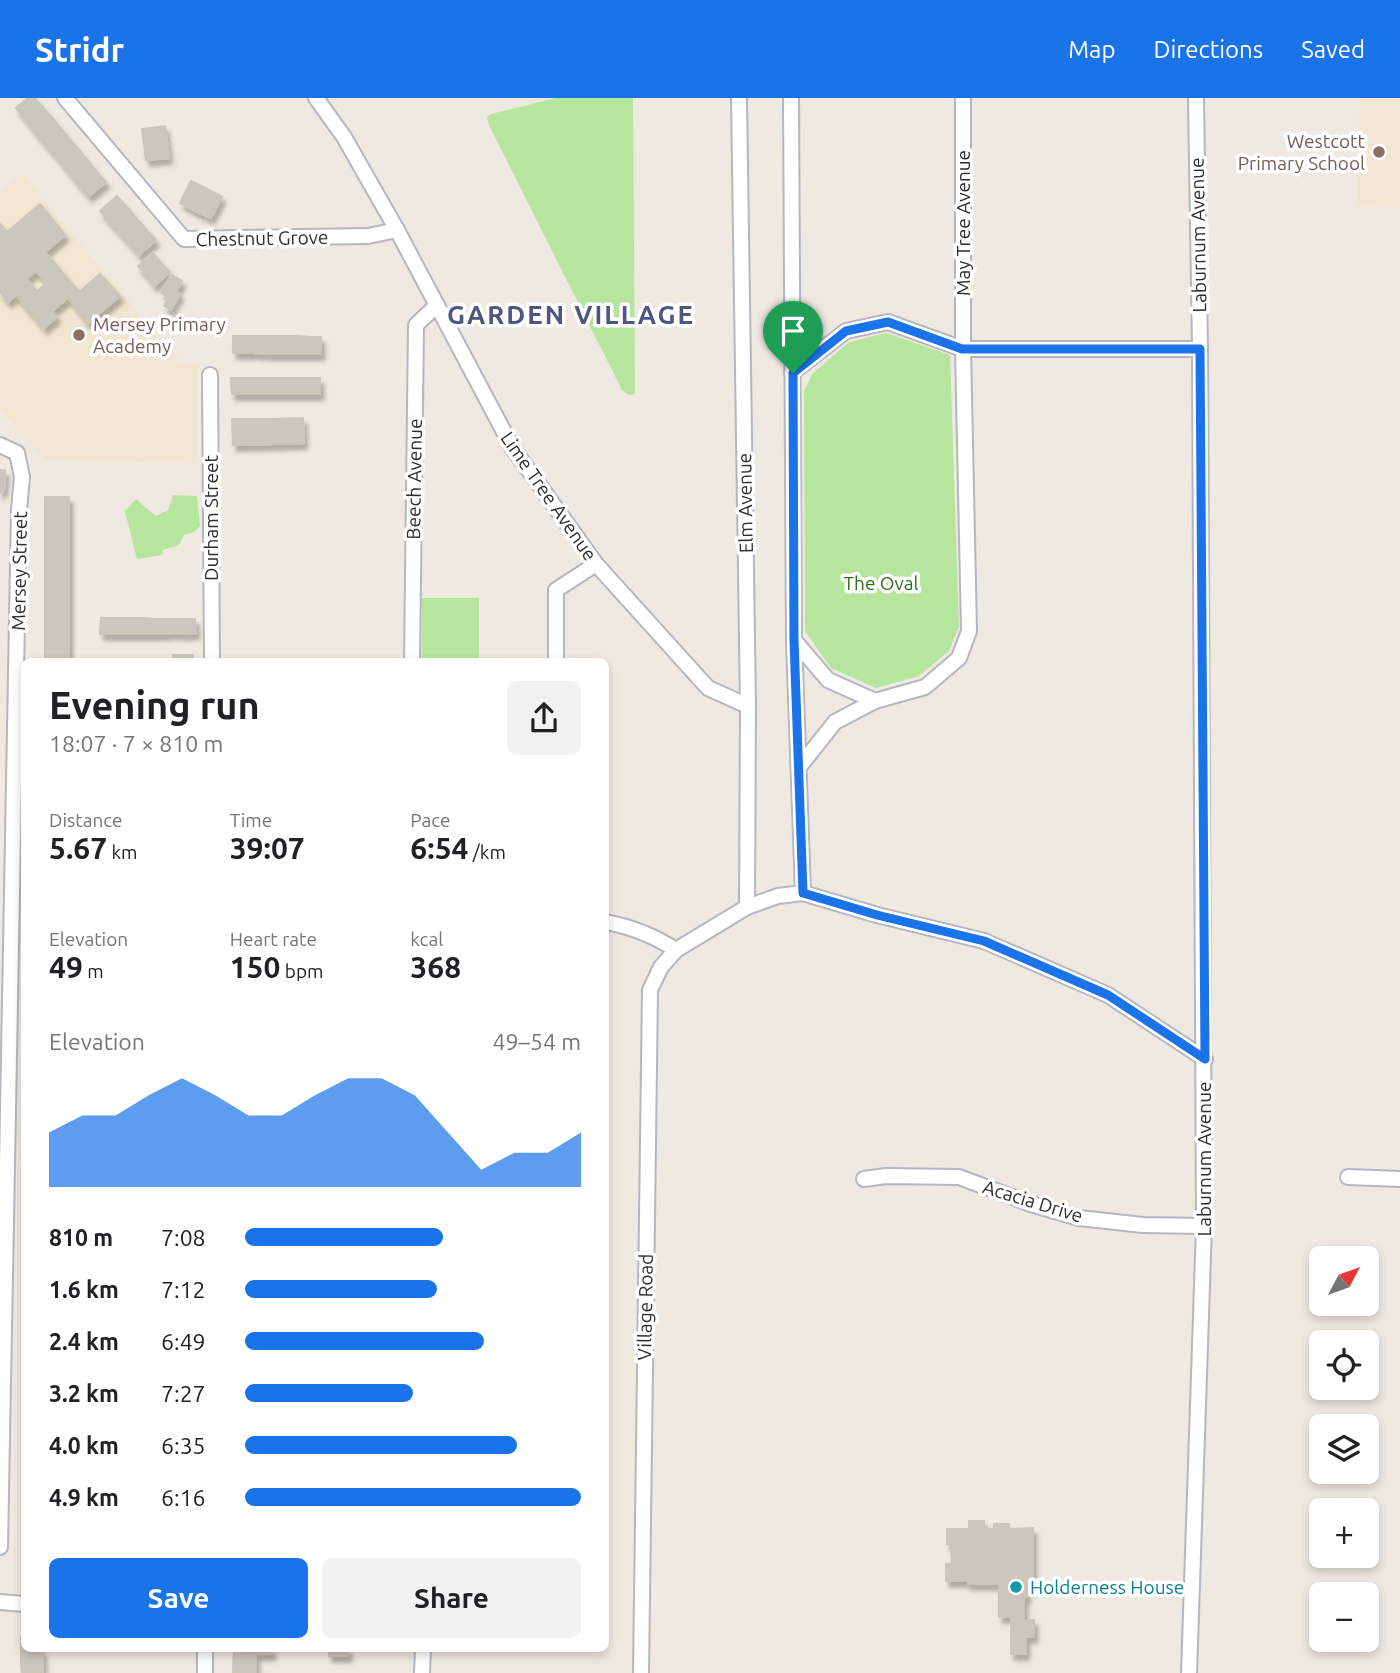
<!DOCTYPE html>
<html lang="en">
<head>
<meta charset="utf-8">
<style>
	body { margin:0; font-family:Ubuntu,sans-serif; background:#f2f2f2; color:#202124; height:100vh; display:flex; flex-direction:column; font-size:26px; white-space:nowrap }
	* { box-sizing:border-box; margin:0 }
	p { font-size:23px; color:#757577 }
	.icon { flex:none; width:38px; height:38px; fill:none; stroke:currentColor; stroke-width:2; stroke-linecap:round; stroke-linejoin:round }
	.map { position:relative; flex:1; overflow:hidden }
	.sheet { position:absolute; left:21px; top:560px; width:588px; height:994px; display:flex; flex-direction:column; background:#fff; border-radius:10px; box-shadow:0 4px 10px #0003 }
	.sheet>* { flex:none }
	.needle { width:46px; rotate:49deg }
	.tools { position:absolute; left:1309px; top:1148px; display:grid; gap:14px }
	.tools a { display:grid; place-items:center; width:70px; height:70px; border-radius:10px; background:#fff; box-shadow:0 4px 10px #0003; font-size:35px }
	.pin { position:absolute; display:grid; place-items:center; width:60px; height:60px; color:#fff; margin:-72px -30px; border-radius:50% 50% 50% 0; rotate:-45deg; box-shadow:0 0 7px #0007 }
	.pin .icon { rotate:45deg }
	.round { display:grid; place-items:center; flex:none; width:74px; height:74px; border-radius:10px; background:#f2f2f2 }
	.overview { display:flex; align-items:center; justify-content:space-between; height:119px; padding:0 28px }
	h1 { font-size:38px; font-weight:700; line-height:52px }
	.figures { display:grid; grid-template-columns:repeat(3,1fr); gap:10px; height:119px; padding:7px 28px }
	.figures div { display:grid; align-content:center }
	.figures b { font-size:30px; font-weight:700 }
	.figures small { font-size:19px; font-weight:400 }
	.figures p { font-size:19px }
	.chart { height:196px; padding:14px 28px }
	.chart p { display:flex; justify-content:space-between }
	.chart svg { width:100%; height:126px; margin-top:7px; fill:#1a73e8; opacity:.7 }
	.action { display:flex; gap:14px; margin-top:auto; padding:14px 28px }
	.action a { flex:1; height:80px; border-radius:10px; background:#1a73e8; color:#fff; font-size:28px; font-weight:700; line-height:80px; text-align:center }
	.action a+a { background:#f2f2f2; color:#202124 }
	ul { padding:0 28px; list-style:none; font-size:23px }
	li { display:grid; grid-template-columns:112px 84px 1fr; align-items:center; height:52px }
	li i { height:18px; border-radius:9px; background:#1a73e8 }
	header { display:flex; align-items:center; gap:42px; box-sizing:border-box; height:98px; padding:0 35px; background:#1a73e8; color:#fff }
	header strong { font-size:33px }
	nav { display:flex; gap:38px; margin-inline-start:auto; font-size:24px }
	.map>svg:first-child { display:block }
	.education { fill:#f0e6d1 }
	.green { fill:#b6e59e }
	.building { fill:#cbc7bf; stroke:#cbc5ba; stroke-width:2; fill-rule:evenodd; filter:url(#shadow) }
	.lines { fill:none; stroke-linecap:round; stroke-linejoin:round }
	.street-casing { stroke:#b4b7c1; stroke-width:18 }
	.street { stroke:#fff; stroke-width:14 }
	.route-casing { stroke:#fff; stroke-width:14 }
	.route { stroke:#1a73e8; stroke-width:9 }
	.education-dot { fill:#8d6e63; stroke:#fff; stroke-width:2.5 }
	.culture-dot { fill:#0f9aa8; stroke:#fff; stroke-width:2.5 }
	.labels { text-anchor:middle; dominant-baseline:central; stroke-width:7; stroke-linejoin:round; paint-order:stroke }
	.education-label { font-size:19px; fill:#785e54; stroke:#fff; text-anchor:end }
	.street-label { font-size:19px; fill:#2e2e2e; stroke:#fff }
	.park-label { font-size:19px; fill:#2c6e1b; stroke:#fff }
	.culture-label { font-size:19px; fill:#0d838f; stroke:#fff; text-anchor:start }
	.district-label { font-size:26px; font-weight:bold; letter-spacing:2px; fill:#4d5680; stroke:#fff }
</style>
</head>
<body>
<header>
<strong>Stridr</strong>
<nav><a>Map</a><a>Directions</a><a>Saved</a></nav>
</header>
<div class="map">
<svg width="1400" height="1575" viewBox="0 0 1400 1575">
	<defs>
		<filter id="shadow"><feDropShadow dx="3.5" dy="6" stdDeviation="2" flood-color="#0004"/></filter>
	</defs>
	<rect width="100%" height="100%" fill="#efe9e1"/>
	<g class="education">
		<path d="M1360,0H1400V110L1357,108Z"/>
		<path d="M22,77L181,265H199L197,365L46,362L0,312V210L2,208L0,205V94Z"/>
	</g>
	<g class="green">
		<path d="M556,0H633L635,296L629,297L622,292L489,27L487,19L491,16Z"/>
		<path d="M886,235L950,257L959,529L949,553L919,578L876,590L831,570L805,533L804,294L812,276L849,244Z"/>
		<path d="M173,397L197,398L200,428L194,434L184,437L179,447L163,452L162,457L137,461L125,413L136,401L156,418L168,412Z"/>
		<rect x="422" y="500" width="57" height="63"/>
	</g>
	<g class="building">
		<path d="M28,0H35L45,12L29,26L16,10Z"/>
		<path d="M45,12L54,22L37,36L29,26Z"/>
		<path d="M54,22L63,33L46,47L37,36Z"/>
		<path d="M165,28L167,44L144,46L142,31Z"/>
		<path d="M63,33L71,43L55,57L46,47Z"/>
		<path d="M71,43L80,53L63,67L55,57Z"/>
		<path d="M167,44L169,60L146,62L144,46Z"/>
		<path d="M80,53L89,64L72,78L63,67Z"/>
		<path d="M89,64L97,74L80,88L72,78Z"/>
		<path d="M97,74L106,84L89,98L80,88Z"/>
		<path d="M191,83L207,91L195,113L180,105Z"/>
		<path d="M207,91L222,99L211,120L195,113Z"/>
		<path d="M117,98L127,109L110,124L100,113Z"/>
		<path d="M40,106L65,137L45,154L79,194L100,176L120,198L88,225L68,200L52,213L57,219L44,230L16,197L8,204L0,194V126L7,134ZM36,173L47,185L37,193L26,181Z"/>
		<path d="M127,109L136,120L120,135L110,124Z"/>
		<path d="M136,120L146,131L130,146L120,135Z"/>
		<path d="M146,131L156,142L139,157L130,146Z"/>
		<path d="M153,155L162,166L147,178L138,168Z"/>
		<path d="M162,166L170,174L154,188L147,178Z"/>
		<path d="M171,177L182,183L172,201L161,195Z"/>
		<path d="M176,194L180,196L171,212L164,208L169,200L172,201Z"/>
		<path d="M233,238H244L243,255H233Z"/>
		<path d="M244,238H255V255H243Z"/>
		<path d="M255,238H267V256L255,255Z"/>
		<rect x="267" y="238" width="11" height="18"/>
		<rect x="278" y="238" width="10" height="18"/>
		<rect x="288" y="238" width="11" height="18"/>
		<path d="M299,238L309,239V256H299Z"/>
		<rect x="309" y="239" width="12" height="17"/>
		<path d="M231,280H243V296H232Z"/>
		<rect x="243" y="280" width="12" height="16"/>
		<rect x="255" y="280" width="11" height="16"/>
		<path d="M266,280H278L277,296H266Z"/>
		<path d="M278,280H288L287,296H277Z"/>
		<path d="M288,280H298V296H287Z"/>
		<rect x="298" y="280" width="11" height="16"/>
		<rect x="309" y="280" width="11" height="16"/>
		<path d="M303,320L304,345L272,346V321Z"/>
		<path d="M232,321H272V346L233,347Z"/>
		<path d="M0,372H5L4,391L0,395Z"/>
		<rect x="45" y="399" width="24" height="13"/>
		<rect x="45" y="412" width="24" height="13"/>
		<rect x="45" y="425" width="24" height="14"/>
		<rect x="45" y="439" width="24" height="13"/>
		<path d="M45,452H69V466L45,465Z"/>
		<path d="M45,465L69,466V479H45Z"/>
		<rect x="45" y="479" width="24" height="13"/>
		<rect x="45" y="492" width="24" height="14"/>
		<rect x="45" y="506" width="24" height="13"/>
		<rect x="45" y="519" width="24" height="13"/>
		<path d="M101,520H123V536H100Z"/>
		<path d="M123,520H133L134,536H123Z"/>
		<path d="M133,520H144V536H134Z"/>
		<path d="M144,520L154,521V536H144Z"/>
		<path d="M154,521H163L164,536H154Z"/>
		<path d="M163,521H174V535L164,536Z"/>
		<path d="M174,521H184V536L174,535Z"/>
		<path d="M184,521H195L196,535L184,536Z"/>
		<rect x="45" y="532" width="24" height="14"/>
		<rect x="45" y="546" width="24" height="13"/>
		<rect x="173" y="557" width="20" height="7"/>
		<rect x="45" y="559" width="24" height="5"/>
		<path d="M969,1423H984V1431H994V1426H1009V1431L1033,1430V1491H1027V1499H1024V1522H1034V1539H1026V1556H1011V1519H999V1486H968V1483H946V1466H952L951,1446H947V1431H969Z"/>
		<path d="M21,1539H24V1550L43,1552H21Z"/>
		<path d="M234,1550H272V1556H256V1575L233,1574Z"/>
		<rect x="329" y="1550" width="19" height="8"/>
		<rect x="21" y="1552" width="22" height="14"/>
		<path d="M21,1566H43V1575H22Z"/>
	</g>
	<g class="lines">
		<g class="street-casing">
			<g id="street">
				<path d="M65,0L184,141L368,138L397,132"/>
				<path d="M316,0L344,39L397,132L512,349L596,466L708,590L748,608"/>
				<path d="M739,0L748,608L747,809"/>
				<path d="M791,0L794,542L803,795"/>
				<path d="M963,0V251H1200"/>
				<path d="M792,275L846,233L888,224L963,251L969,533L959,560L925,589L875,603L835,624L800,668"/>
				<path d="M210,277L212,564"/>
				<path d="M0,347L17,355L22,379L19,412L0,1449"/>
				<path d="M794,542L828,582L875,603"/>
				<path d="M412,564L416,227L437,207"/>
				<path d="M556,564V492L596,466"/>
				<path d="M606,824C632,829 653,837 676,852L747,809L778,798L803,795L877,817L984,843L1108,897L1205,961"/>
				<path d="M1348,1079L1400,1081"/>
				<path d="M864,1081L886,1078L959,1079L1031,1106L1079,1120L1143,1127L1204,1128"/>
				<path d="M0,1504L24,1506"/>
				<path d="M205,1550V1575"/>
				<path d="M422,1575L423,1550"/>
				<path d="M641,1575L650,892L661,869L676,852"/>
				<path d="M1189,1575L1204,1128L1200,251L1196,0"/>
			</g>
		</g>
		<use href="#street" class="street"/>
	</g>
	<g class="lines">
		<g class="route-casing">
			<path id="route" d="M888,224L962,251H1200L1205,961L1108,897L984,843L877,817L803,795L794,542L793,275L846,233Z"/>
		</g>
		<use href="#route" class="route"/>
	</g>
	<g class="education-dot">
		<circle cx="1379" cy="54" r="7"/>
		<circle cx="79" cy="237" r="7"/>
	</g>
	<circle class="culture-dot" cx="1016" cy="1489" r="7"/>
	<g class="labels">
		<g class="education-label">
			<text x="1365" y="43">Westcott<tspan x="1365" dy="22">Primary School</tspan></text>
			<text x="93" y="226" text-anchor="start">Mersey Primary<tspan x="93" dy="22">Academy</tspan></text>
		</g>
		<g class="street-label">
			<text transform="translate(963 125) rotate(-90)">May Tree Avenue</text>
			<text transform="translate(1198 137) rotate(-91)">Laburnum Avenue</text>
			<text transform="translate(262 140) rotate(-1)">Chestnut Grove</text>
			<text transform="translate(414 381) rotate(-89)">Beech Avenue</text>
			<text transform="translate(549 398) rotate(55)">Lime Tree Avenue</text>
			<text transform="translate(745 405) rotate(-91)">Elm Avenue</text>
			<text transform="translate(211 420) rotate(-90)">Durham Street</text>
			<text transform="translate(19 473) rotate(-89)">Mersey Street</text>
			<text transform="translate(1204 1061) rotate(-90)">Laburnum Avenue</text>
			<text transform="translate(1033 1103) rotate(17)">Acacia Drive</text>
			<text transform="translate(645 1209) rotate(-89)">Village Road</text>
		</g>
		<g class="park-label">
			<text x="881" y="485">The Oval</text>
		</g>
		<g class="culture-label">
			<text x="1030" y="1489">Holderness House</text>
		</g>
		<g class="district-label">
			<text x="571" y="216">GARDEN VILLAGE</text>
		</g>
	</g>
</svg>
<div class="tools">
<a><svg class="needle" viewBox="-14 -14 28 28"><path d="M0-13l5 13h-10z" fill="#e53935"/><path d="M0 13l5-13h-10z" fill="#757577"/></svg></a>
<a><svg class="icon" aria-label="locate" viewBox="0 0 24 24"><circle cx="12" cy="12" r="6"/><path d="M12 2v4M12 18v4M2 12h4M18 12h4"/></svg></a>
<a><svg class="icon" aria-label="layers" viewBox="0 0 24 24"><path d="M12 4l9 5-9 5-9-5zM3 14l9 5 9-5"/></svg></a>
<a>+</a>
<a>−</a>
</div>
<div class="pin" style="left:793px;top:275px;background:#1e9e55"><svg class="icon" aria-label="arrive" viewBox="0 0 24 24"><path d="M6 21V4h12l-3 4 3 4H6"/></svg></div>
<section class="sheet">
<div class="overview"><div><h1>Evening run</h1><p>18:07 · 7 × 810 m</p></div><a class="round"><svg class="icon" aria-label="share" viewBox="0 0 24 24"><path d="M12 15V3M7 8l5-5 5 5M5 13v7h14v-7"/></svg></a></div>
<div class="figures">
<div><p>Distance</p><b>5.67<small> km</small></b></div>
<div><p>Time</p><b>39:07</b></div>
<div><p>Pace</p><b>6:54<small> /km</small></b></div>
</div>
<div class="figures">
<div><p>Elevation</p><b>49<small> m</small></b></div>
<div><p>Heart rate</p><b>150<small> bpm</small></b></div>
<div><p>kcal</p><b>368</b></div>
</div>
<div class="chart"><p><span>Elevation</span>49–54 m</p>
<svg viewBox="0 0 160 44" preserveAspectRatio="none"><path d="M0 44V25L10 19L20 19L30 12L40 6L50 12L60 19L70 19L80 12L90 6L100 6L110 12L120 25L130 38L140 32L150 32L160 25V44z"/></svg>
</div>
<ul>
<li><b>810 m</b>7:08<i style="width:59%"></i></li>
<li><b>1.6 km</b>7:12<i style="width:57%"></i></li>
<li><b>2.4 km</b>6:49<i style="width:71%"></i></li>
<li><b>3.2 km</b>7:27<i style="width:50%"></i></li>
<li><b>4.0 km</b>6:35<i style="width:81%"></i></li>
<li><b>4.9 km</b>6:16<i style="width:100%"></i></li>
</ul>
<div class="action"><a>Save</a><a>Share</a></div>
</section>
</div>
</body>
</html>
